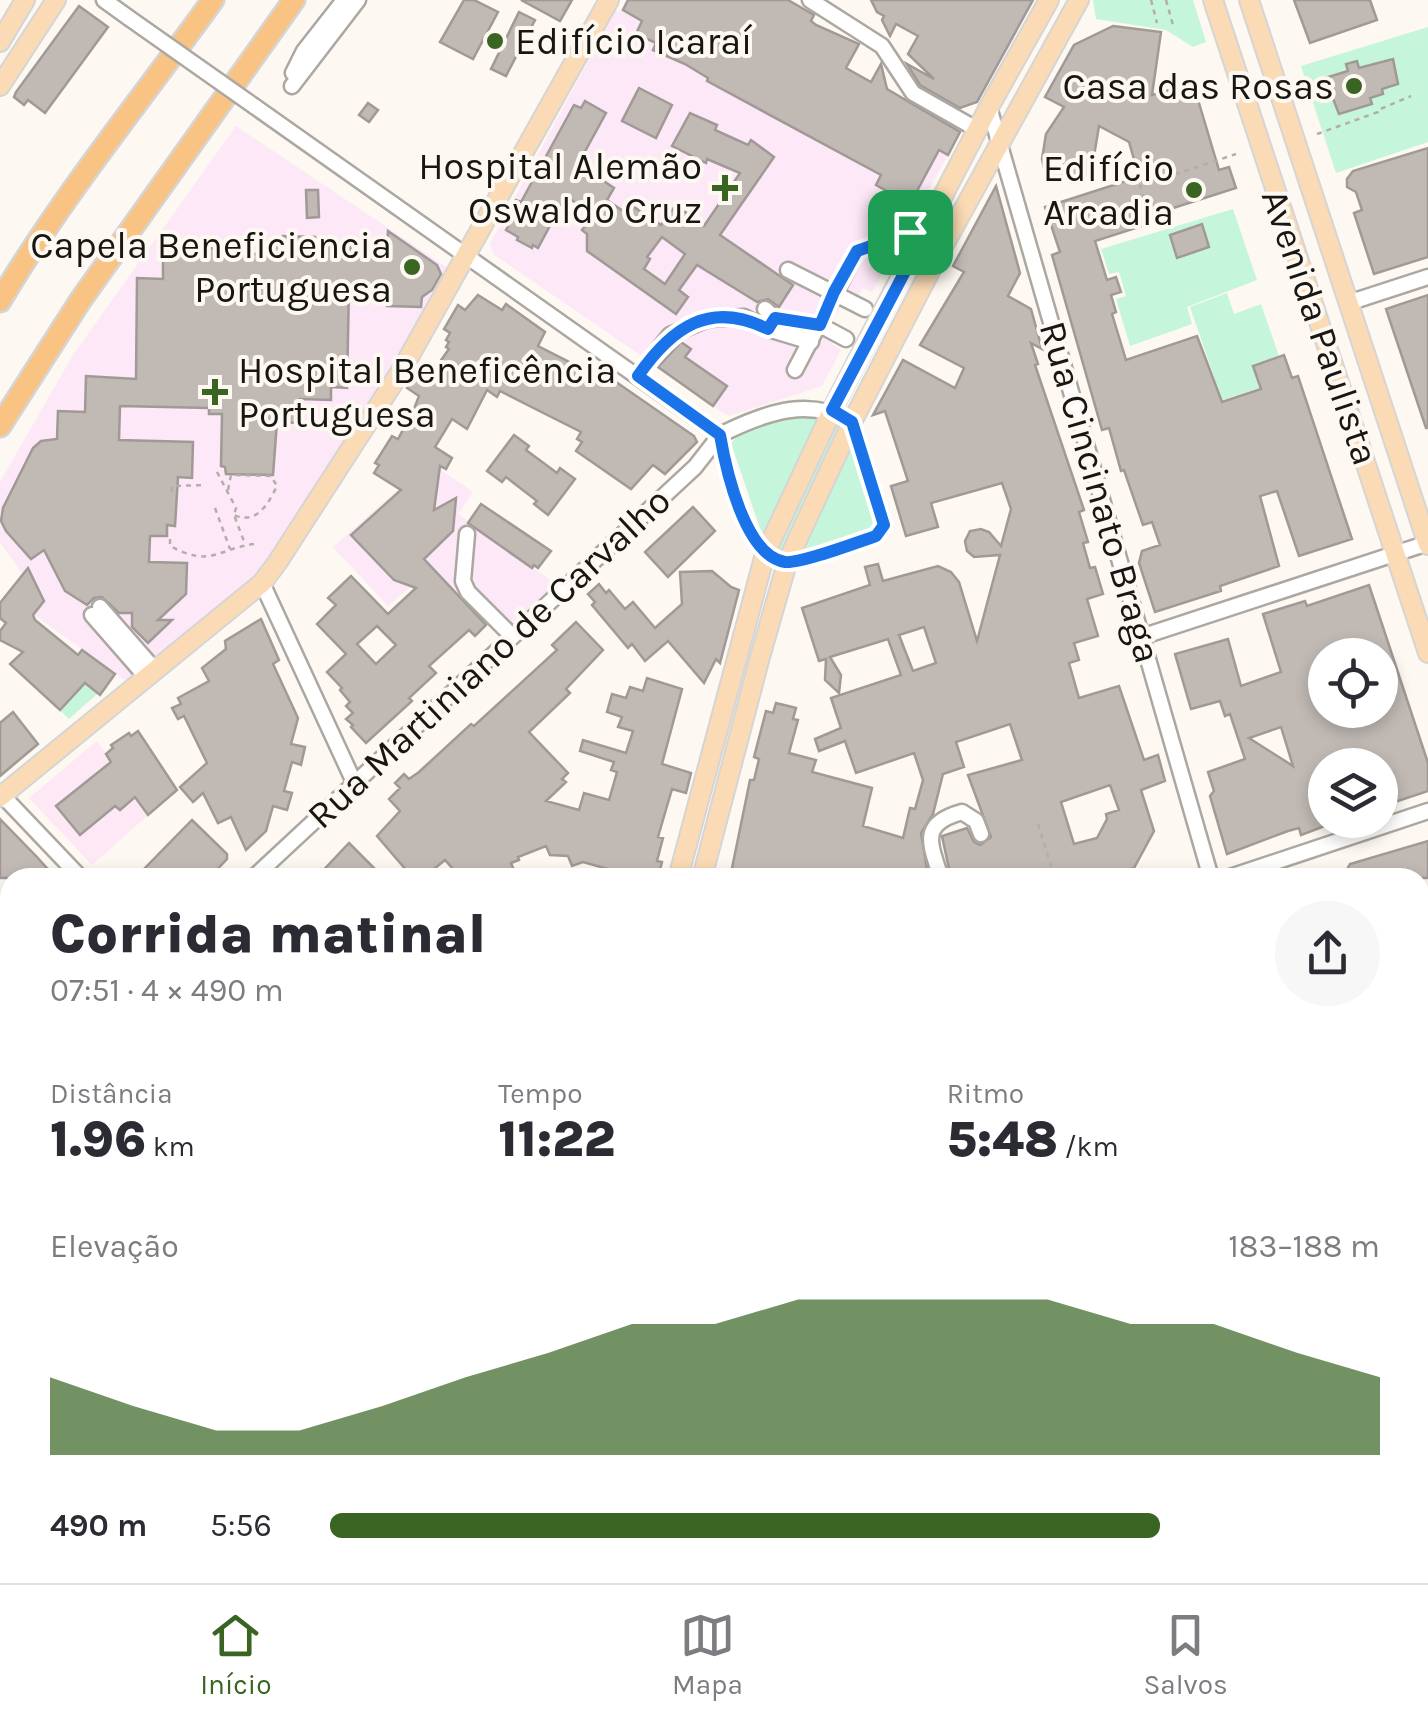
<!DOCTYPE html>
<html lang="pt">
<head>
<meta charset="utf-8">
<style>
	body { margin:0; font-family:Karla,sans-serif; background:#f7f7f7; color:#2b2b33; height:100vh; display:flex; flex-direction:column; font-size:38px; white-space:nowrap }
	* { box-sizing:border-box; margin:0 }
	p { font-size:32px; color:#7c7c81 }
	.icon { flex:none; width:55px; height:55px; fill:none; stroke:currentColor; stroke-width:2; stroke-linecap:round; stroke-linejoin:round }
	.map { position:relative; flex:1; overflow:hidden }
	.details { position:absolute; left:0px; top:868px; width:1430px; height:718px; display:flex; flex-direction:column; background:#fff; border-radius:30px 30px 0 0; box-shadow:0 5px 15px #0003 }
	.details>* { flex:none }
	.buttons { position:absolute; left:1308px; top:638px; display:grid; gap:20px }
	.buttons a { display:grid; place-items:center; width:90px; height:90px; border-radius:50%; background:#fff; box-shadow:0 5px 15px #0003; font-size:50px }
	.pin { position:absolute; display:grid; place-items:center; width:85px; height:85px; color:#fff; margin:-42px; border-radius:20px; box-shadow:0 5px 15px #0006 }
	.round { display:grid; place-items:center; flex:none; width:105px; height:105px; border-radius:52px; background:#f7f7f7 }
	.summary { display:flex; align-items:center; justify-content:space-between; height:170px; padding:0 50px }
	h1 { font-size:55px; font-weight:800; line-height:75px }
	.figures { display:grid; grid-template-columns:repeat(3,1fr); gap:15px; height:170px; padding:10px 50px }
	.figures div { display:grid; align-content:center }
	.figures b { font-size:50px; font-weight:800 }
	.figures small { font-size:28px; font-weight:400 }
	.figures p { font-size:28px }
	.chart { height:280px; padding:20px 50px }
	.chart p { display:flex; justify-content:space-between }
	.chart svg { width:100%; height:180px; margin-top:10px; fill:#396422; opacity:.7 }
	ul { padding:0 50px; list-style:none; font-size:32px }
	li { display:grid; grid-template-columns:160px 120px 1fr; align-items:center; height:75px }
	li i { height:25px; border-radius:12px; background:#396422 }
	.menu { display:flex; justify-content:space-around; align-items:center; height:140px; border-top:2px solid #e1e1e2; background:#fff; font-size:28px; color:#7c7c81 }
	.menu a { display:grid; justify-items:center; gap:5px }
	.menu .active { color:#396422 }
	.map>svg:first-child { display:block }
	.commercial { fill:#fee8f5 }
	.medical { fill:#fce8f7 }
	.green { fill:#c5f6db }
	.building { fill:#c0b9b4; stroke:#a09995; stroke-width:2.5; fill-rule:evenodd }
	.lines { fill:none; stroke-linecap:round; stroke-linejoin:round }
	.minor-casing { stroke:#aca8a1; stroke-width:19 }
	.major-casing { stroke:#d5d5d5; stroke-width:22 }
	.highway-casing { stroke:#d5d5d5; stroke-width:25 }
	.path { stroke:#b2afa9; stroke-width:2.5; stroke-dasharray:5 5; stroke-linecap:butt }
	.minor { stroke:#fff; stroke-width:14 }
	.major { stroke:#fbdbb5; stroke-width:18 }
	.highway { stroke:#f9c383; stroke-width:20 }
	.minor-bridge-casing { stroke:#aca8a1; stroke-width:19; stroke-linecap:butt }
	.minor-bridge { stroke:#fff; stroke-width:14 }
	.route-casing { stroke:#fff; stroke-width:20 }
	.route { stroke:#1a73e8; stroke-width:12 }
	.poi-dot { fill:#396422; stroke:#fdf8f1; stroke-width:4 }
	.labels { text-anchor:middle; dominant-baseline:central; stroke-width:8; stroke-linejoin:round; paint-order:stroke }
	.poi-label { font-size:38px; fill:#171613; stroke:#fdf8f1; text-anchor:end }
	.street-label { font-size:38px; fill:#171613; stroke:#fdf8f1 }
</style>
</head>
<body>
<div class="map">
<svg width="1428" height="1583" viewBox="0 0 1428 1583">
	<rect width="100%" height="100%" fill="#fdf8f1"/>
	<path class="commercial" d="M97,741L148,815L92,865L29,798Z"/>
	<g class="medical">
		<path d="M626,0H628L623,11L635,17L645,0H655L948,155L872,292L863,288L856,299L848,294L829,327L838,333L832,344L841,350L822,386L729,416L713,406L726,385L702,369L683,360L690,348L677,339L655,365L493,254L490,244L615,11L620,12Z"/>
		<path d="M236,126L451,270L355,430L265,565L241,593L129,683L7,595L22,573L0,542V482L73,355Z"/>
		<path d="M432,464L473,492L458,514L556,584L498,635L433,567L388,606L333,547L398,489L412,472Z"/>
	</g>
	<g class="green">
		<path d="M1093,0H1193L1206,42L1193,47L1166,30L1096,19Z"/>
		<path d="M1428,27V142L1336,173L1301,66Z"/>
		<path d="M1233,209L1257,280L1187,307L1192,324L1130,346L1116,299L1126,296L1119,272L1109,274L1101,249Z"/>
		<path d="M1227,293L1234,314L1261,304L1279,356L1252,365L1259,388L1222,400L1190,307Z"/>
		<path d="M796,415L829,417L848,428L877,529L791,557L766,546L731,443L742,430Z"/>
		<path d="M84,684L97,694L69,719L60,710Z"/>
	</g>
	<g class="building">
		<path d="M464,0H474L498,12L473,59L440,42Z"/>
		<path d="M521,0H572L560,21Z"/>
		<path d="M628,0H788L814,15L811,21L816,25L859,44L846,68L871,82L881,64L887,89L960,132L948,155L939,150L910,204L876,185L881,175L707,81L708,78L685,64L653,50L656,43L636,34L642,21L623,10Z"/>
		<path d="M871,0H1033L977,102L960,108L920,85L907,64L934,79L908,54L918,36L896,24L890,36L882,20L884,16L877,12Z"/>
		<path d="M1294,0H1370L1377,20L1310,43Z"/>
		<path d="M79,6L108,27L45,113L28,100L24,105L14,97L16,92Z"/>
		<path d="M519,12L535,20L506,76L491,69Z"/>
		<path d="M1113,26L1161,32L1152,95L1193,83L1219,170L1229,167L1236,188L1142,218L1145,225L1095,241L1107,280L1116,277L1121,292L1111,295L1116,312L1112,314L1126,360L1197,336L1222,402L1261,389L1253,366L1284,355L1292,378L1298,376L1352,539L1299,556L1277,491L1260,496L1279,566L1220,586L1221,591L1155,612L1139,563L1142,551L1160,545L1152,522L1143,525L1124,470L1121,471L1109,428L1102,430L1052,255L1060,252L1045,207L1139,177L1129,142L1099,126L1091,174L1047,182L1042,159L1046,134L1064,107L1045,97L1074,45Z"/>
		<path d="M1393,59L1398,84L1382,89L1383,94L1370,98L1372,104L1339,114L1325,78L1348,71L1346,64L1357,61L1359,68Z"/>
		<path d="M639,88L672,105L656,138L622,121Z"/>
		<path d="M585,101L606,113L582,157L587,159L582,167L614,188L607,200L629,215L634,207L661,225L676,205L704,226L740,173L707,159L706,163L672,146L690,113L717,125L715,130L748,145L751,140L774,157L720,235L793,285L779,307L768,299L757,302L697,265L679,290L688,297L676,314L587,251V234L582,230L593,215L566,196L538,248L533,245L532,248L517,240L518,237L506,230L510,223L505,220L516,200L521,202L574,105L581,108ZM662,237L685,254L665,284L644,269L650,259L647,257Z"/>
		<path d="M368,103L378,110L369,122L359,115Z"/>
		<path d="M1428,148V257L1374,274L1354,213L1362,210L1356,192L1347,187V179L1353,171Z"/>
		<path d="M996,186L1020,273L1008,296L1031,309L1042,349L1031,343L1038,364L1035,365L1084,510L1079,512L1088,542L1083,543L1090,568L1095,567L1103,594L1087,599L1098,636L1074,643L1079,660L1069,663L1079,698L1119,686L1144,760L1158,755L1165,781L1141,790L1154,831L1134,868L1103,878H951L942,836L967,828L974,842L980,845L991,837L968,775L1022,760L1010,724L956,742L964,767L943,774L933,814L921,833L927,869L925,878H730L750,780H754L759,759L754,757L766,711L773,713L776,703L796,708L793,719L798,720L789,753L816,760L812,772L872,788L863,826L903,838L910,808L915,809L923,780L914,753L856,773L845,741L819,751L815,739L841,728L831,698L901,675L888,639L830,657L841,675L839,693L825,680L826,659L819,661L802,608L870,585L865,567L878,564L883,581L938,566L951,572L959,582L977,641L1000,555L974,557L967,551L965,541L970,531L981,529L989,532L1001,546L1011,509L1002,483L931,503L938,527L906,536L891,486L908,481L885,411L873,415L903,360L955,388L964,368L920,345L964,272L953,266ZM924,627L936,663L913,671L899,635ZM1110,785L1119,810L1106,814L1107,819L1097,838L1074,844L1061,802Z"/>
		<path d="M306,190H318L319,217L307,218Z"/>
		<path d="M1202,224L1209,247L1177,258L1170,235Z"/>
		<path d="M388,231L437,265L441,274L432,290L422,297L421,307L387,306V288L349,287L347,388L331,387V400L300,399V423L277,422L273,475L226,474L225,467L221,466L222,414H209V408L120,406L119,440L193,442L192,478L178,477L175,526L167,525V536H150L149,562L187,563L186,594L158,620H172L148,643L132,627V613H119L102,597L94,598L87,605L65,591L44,550L31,559L6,531L1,521L3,508L33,448L41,441L57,439L58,411L85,412L86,376L136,379L137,278L163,279V246L246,250V254H268V241L283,242V236L315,237V242L351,243V254H387Z"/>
		<path d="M478,295L502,310L506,304L545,332L538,346L607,381L609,377L694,436L697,442L665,474L653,465L631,489L576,451L582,442L577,439L581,432L500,391L497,397L487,390L467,429L452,419L435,447L452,458L446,469L440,466L434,510L456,498L453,531L424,559L486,625L475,636L469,630L429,666L436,673L409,698L412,701L366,743L351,727L353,725L346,719L353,713L346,706L350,702L340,690L342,688L327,672L346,654L317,624L336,605L328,598L351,576L388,614L416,588L394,580L351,535L401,490L374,473L379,465L375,463L392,436L398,439L414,409L419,396L407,388L423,363L434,370L449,349L446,347L449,342L446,340L450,333L444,329L458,305L465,310ZM377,626L396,645L376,664L357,644Z"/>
		<path d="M1428,295V428H1426L1386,309Z"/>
		<path d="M681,342L691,349L685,357L727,386L713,406L658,367Z"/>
		<path d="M514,435L529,446L526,450L557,473L560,468L575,479L548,515L534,504L537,501L506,477L502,482L487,471Z"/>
		<path d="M481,504L551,551L538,568L534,565L532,568L468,523Z"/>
		<path d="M693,507L715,531L668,577L645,552Z"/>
		<path d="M28,568L44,601L33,615L35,620L78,655L82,650L115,674L100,695L85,683L60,710L10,664L23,652L0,640V631L6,623L0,618V603Z"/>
		<path d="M712,571L731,587L739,590L720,663L716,659L704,683L668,641L645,661L632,644L628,648L592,605L595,602L588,594L599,584L606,593L609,590L625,609L633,602L655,628L682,604L680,572Z"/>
		<path d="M1369,585L1428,763V791L1380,807V765H1325V826L1301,835L1299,828L1288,831L1227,854L1210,796L1214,791L1208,772L1245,759L1230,714L1225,716L1220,701L1191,709L1175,654L1228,639L1241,686L1281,672L1263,614L1305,601L1307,606ZM1325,655H1380V710H1325ZM1281,727L1293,766L1249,738Z"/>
		<path d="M261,619L279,660L273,664L298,718L291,744L305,747L301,765L292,762L284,791L292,793L287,810L273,806L266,831L246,850L231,817L218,823L203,793L193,802L180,787L207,763L184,716L178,719L172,708L181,704L178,698L209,681L202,668L226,649L225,641Z"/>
		<path d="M576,622L603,650L566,689L570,693L529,732L568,773L562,779L566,782L546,801L579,810L584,793L609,800L617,772L611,770L614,762L580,751L583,740L626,753L633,731L618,727L622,717L607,712L612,694L626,698L630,687L643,691L647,678L682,689L662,764L691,773L686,793L672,789L658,837L663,838L657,861L662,862L658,878H640L583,862L572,866L568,856L550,855L546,846L518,857L519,860L511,863L517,878H461L445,860L423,878H413L377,836L400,811L389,799L400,788L395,783L404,774L409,779L419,772L471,724L474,726L557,650L552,645Z"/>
		<path d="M13,712L38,744L0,776V723Z"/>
		<path d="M138,731L177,790L148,815L135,797L120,810L115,806L80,835L56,806L111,762L106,754L113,748L111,745L129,733L131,736Z"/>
		<path d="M0,819L36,856L56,878H0Z"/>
		<path d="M192,820L227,854V859L209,878H155L145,868Z"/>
		<path d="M1428,841V878H1342L1350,864Z"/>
		<path d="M349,843L384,878H316Z"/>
		<path d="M0,1558L10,1569V1575H16L23,1583H0Z"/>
	</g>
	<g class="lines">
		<g class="minor-casing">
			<g id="minor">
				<path d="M104,0L129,18"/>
				<path d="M810,0L882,46L913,93L978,130"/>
				<path d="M293,73L304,51L344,0"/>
				<path d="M292,86L358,0"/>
				<path d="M254,106L720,435"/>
				<path d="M989,107L1211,878"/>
				<path d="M788,270L865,309"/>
				<path d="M1348,303L1428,277"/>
				<path d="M765,309L775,318L820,325L846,339"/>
				<path d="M795,370L857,251L929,226"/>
				<path d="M638,375L670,335L708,319L744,317L768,329L811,342"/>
				<path d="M467,534L463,581L468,592L512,636"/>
				<path d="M262,583L354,782"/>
				<path d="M100,607L155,670"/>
				<path d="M92,615L147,678"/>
				<path d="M1141,637L1428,543"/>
				<path d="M2,795L81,878"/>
				<path d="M253,878L695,467L720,435L728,431C770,411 810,398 852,422L884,525L876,536C858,542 800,564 785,562C745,556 726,470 720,435"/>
				<path d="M941,878C930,843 919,824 962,812L976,821L981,834"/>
				<path d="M1227,878L1428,811"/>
				<path d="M0,1115L10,1105"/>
				<path d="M0,1461L10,1452"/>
				<path d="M0,1525L10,1535"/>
				<path d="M49,1575L57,1583"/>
				<path d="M1118,1575L1120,1583"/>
				<path d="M1405,1575L1407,1583"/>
				<path d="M183,1583L192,1575"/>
				<path d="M473,1583L475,1575"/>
				<path d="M529,1583L531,1575"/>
			</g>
		</g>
		<g class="major-casing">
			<g id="major">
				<path d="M1213,0L1428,653"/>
				<path d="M1249,0L1428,545"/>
				<path d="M0,42L25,0"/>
				<path d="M0,86L56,0"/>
				<path d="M0,797L262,583L277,563L401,371L609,0"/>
				<path d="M678,878L765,554L838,398L989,107L1049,0"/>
				<path d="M702,878L760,657L787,563L800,534L852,422L940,252L1079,0"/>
				<path d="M1420,1372L1428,1368"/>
				<path d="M491,1583L494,1575"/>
				<path d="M512,1583L514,1575"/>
				<path d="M952,1583L975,1575"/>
			</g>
		</g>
		<g class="highway-casing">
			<g id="highway">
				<path d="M0,301C63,195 141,100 213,0"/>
				<path d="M0,426L80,301L294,0"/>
			</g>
		</g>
		<g class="path">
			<path d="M1151,0L1157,23"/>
			<path d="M1166,0L1173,25"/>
			<path d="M1317,134L1378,112V110L1411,96"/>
			<path d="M1149,218L1140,186L1236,154"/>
			<path d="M217,472L236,508L234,515L245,544"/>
			<path d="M228,490L231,475L271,476L277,486C268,504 257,525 234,515"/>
			<path d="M172,492V486L206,485"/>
			<path d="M215,508L230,549"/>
			<path d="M170,539V546C211,568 217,549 254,544"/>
			<path d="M1038,824L1055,878"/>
		</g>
		<use href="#minor" class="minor"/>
		<use href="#major" class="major"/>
		<use href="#highway" class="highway"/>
		<g class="minor-bridge-casing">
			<path id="minor-bridge" d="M129,18L254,106"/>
		</g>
		<use href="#minor-bridge" class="minor-bridge"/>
	</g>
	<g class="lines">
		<g class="route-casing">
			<path id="route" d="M929,226L832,410L852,422L884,525L876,536C858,542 800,564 785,562C745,556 726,470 720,435L638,376C672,327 710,300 768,329L775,318L820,325L834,292L857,251Z"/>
		</g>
		<use href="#route" class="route"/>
	</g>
	<g class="poi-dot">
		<circle cx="495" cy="41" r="10"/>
		<circle cx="1354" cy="86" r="10"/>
		<path d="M720 173h10v10h10v10h-10v10h-10v-10h-10v-10h10z"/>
		<circle cx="1194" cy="190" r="10"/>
		<circle cx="412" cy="267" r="10"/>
		<path d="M210 377h10v10h10v10h-10v10h-10v-10h-10v-10h10z"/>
	</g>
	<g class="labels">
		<g class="poi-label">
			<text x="515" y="41" text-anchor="start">Edifício Icaraí</text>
			<text x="1334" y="86">Casa das Rosas</text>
			<text x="702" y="166">Hospital Alemão<tspan x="702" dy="44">Oswaldo Cruz</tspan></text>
			<text x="1174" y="168">Edifício<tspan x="1174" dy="44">Arcadia</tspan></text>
			<text x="392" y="245">Capela Beneficiencia<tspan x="392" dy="44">Portuguesa</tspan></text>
			<text x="238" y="370" text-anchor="start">Hospital Beneficência<tspan x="238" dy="44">Portuguesa</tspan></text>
		</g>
		<g class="street-label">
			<text transform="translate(1320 327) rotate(71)">Avenida Paulista</text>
			<text transform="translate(1100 492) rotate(74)">Rua Cincinato Braga</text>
			<text transform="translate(489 658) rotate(-43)">Rua Martiniano de Carvalho</text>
		</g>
	</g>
</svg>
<div class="buttons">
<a><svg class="icon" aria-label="locate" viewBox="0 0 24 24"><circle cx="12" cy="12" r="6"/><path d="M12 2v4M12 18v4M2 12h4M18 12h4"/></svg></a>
<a><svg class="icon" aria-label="layers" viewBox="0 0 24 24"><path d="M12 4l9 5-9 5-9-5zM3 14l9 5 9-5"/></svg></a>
</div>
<div class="pin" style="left:910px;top:232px;background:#1e9e55"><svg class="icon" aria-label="arrive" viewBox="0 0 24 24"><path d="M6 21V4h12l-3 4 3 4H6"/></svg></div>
<section class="details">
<div class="summary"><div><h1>Corrida matinal</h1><p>07:51 · 4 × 490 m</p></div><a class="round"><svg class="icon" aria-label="share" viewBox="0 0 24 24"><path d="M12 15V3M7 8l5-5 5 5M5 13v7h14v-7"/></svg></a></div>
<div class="figures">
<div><p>Distância</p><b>1.96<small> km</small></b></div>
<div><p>Tempo</p><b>11:22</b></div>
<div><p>Ritmo</p><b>5:48<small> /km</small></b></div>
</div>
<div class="chart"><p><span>Elevação</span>183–188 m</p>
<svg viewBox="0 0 160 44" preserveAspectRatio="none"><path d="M0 44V25L10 32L20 38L30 38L40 32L50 25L60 19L70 12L80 12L90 6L100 6L110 6L120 6L130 12L140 12L150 19L160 25V44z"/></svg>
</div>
<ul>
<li><b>490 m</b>5:56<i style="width:79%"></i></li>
</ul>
</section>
</div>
<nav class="menu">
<a class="active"><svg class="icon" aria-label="home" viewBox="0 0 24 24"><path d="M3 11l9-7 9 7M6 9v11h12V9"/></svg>Início</a>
<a><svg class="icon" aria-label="map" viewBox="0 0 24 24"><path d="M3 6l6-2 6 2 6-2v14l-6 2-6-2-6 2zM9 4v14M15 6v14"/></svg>Mapa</a>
<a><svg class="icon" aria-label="saved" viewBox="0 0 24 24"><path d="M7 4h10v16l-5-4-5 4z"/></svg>Salvos</a>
</nav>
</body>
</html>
